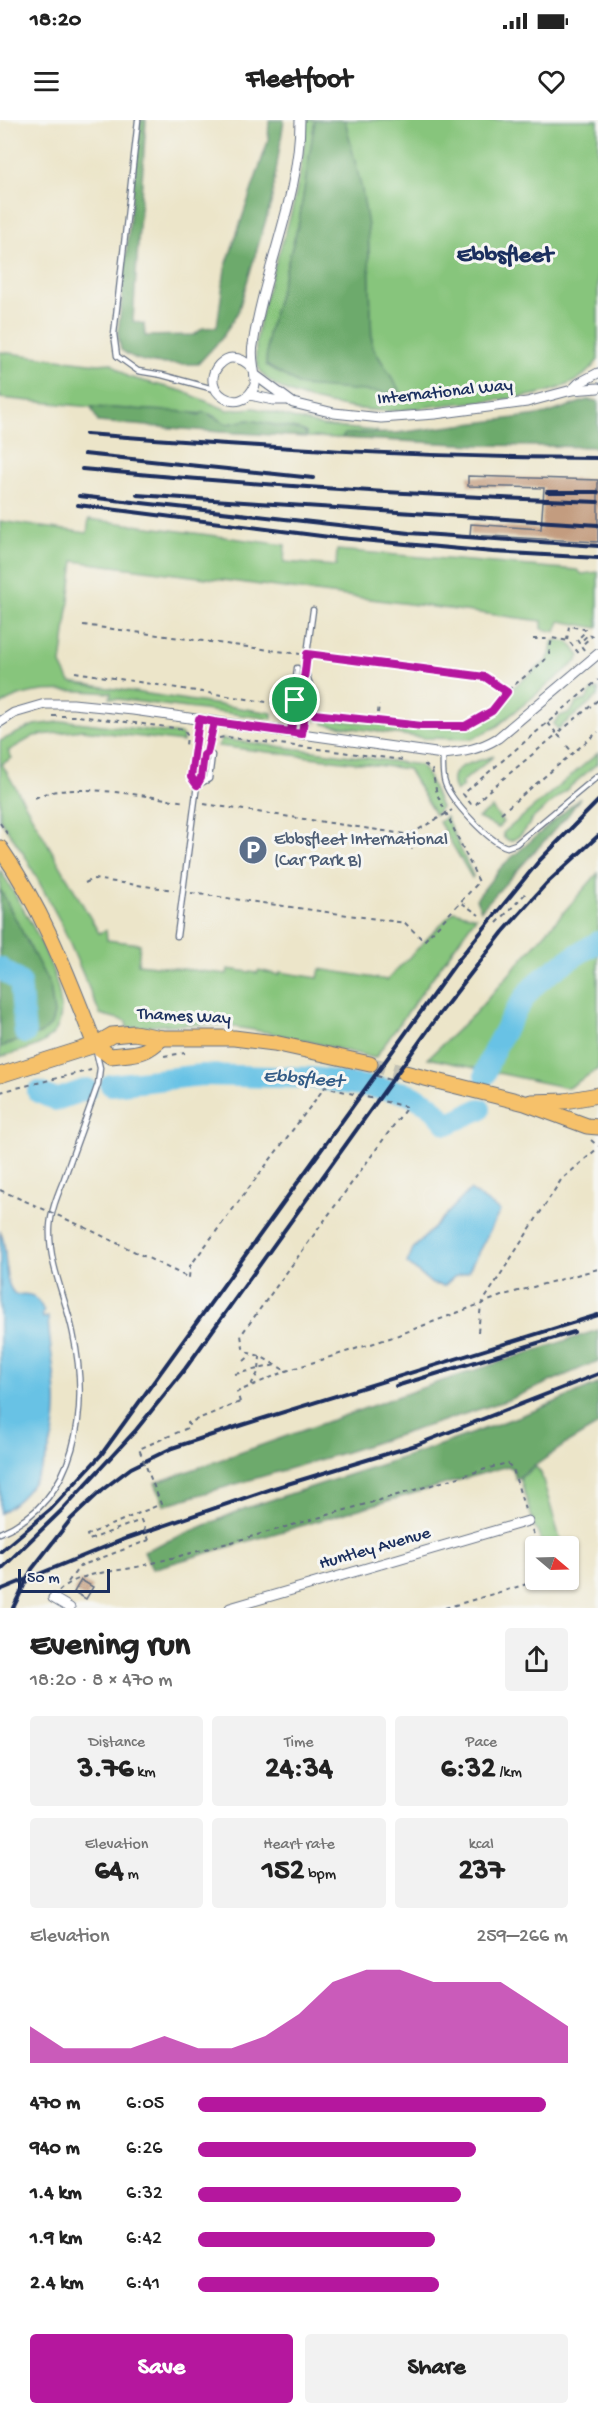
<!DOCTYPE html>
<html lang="en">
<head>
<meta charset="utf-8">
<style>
	body { margin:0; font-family:"Gochi Hand",sans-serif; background:#f2f2f2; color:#222; height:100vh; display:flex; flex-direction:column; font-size:22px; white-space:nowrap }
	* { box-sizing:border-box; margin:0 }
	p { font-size:20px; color:#767676 }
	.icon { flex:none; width:33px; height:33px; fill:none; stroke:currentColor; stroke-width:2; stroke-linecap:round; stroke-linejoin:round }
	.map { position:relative; height:1488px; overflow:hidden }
	.side { display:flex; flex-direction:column; background:#fff; flex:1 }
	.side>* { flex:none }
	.needle { width:39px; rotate:109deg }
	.tools { position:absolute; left:525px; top:1416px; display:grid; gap:12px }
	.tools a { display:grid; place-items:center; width:54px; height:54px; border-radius:6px; background:#fff; box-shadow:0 2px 4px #0004; font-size:30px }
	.scale { position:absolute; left:18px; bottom:15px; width:92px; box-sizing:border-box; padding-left:6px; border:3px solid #1b2f5e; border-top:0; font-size:16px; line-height:21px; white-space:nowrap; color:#1b2f5e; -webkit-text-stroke:4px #f6f6f2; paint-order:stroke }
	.pin { position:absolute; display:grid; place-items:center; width:51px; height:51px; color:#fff; margin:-26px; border:3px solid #fff; border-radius:50%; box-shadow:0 2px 6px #0007 }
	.round { display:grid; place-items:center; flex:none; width:63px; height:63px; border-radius:6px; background:#f2f2f2 }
	.overview { display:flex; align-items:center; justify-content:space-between; height:102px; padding:0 30px }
	h1 { font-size:33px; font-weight:800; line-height:45px }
	.metrics { display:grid; grid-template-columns:repeat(3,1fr); gap:9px; height:102px; padding:6px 30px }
	.metrics div { display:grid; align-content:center; border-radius:6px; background:#f2f2f2; text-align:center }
	.metrics b { font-size:30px; font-weight:800 }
	.metrics small { font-size:16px; font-weight:400 }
	.metrics p { font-size:16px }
	.chart { height:168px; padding:12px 30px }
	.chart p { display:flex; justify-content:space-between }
	.chart svg { width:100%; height:108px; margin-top:6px; fill:#b5179e; opacity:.7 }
	.primary-button { display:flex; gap:12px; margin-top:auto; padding:12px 30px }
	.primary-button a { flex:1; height:69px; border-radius:6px; background:#b5179e; color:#fff; font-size:24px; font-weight:800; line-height:69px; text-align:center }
	.primary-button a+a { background:#f2f2f2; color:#222 }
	ul { padding:0 30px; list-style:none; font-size:20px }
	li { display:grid; grid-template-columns:96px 72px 1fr; align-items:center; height:45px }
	li i { height:15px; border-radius:8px; background:#b5179e }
	.status { display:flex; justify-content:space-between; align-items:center; height:42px; padding:0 30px; background:#fff; direction:ltr }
	.status svg { height:16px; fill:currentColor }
	header { display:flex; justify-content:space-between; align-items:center; height:78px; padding:0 30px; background:#fff; font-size:27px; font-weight:800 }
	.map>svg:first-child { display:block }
	.green { fill:#87c57c; stroke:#517a6d; stroke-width:1.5 }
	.forest { fill:#6daa6c; stroke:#446c65; stroke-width:1.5 }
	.water { fill:#68c2e5; stroke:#4278a2; stroke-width:1.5 }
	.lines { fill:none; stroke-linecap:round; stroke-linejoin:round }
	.river { stroke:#68c2e5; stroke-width:22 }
	.building { fill:#c39c7f }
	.primary-tunnel { stroke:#c2c1b4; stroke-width:15; stroke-dasharray:15 8; stroke-linecap:butt }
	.service-casing { stroke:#646f83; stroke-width:7 }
	.minor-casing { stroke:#646f83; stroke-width:11 }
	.primary-casing { stroke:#646f83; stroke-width:17 }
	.path { stroke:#646f83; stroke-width:2; stroke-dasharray:4.5 4.5; stroke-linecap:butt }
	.service { stroke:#fff; stroke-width:4.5 }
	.minor { stroke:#fff; stroke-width:9 }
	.primary { stroke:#f6c16b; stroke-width:15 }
	.rail { stroke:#1b2f5e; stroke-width:4 }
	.path-bridge { stroke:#646f83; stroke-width:2; stroke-dasharray:4.5 4.5; stroke-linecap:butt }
	.route-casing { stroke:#fff; stroke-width:12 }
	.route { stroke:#b5179e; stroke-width:8 }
	.labels { text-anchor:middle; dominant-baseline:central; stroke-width:6; stroke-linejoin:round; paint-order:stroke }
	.street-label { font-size:18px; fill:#1b2f5e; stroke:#f6f6f2 }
	.service-label { font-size:18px; fill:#4e5e75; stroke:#f6f6f2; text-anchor:start }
	.water-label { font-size:20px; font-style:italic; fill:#325b86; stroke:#f6f6f2 }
	.district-label { font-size:24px; font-weight:bold; fill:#1b2f5e; stroke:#f6f6f2 }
</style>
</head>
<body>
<div class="status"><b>18:20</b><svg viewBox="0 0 49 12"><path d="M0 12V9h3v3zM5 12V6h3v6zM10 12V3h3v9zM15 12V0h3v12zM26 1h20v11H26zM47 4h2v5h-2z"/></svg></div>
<header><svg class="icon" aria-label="menu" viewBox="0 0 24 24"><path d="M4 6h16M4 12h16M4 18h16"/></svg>Fleetfoot<svg class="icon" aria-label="heart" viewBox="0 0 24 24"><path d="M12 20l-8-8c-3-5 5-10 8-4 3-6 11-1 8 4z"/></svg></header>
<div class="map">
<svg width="598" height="1488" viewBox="0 0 598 1488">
	<rect width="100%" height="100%" fill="#f6f6f2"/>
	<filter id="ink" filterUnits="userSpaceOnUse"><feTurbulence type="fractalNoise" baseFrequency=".0167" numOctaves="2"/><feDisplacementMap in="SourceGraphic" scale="12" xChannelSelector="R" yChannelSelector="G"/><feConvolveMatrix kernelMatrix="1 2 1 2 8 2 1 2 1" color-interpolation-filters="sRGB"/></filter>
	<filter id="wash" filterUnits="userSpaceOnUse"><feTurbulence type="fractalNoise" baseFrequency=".008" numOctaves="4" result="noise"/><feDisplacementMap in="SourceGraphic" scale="24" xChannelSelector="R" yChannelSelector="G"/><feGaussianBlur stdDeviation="1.35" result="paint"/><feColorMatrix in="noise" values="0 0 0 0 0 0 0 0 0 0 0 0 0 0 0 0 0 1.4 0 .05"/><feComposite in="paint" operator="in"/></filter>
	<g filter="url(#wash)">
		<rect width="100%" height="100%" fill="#ece5c9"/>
		<g class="green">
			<path d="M306,0H315L299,102L268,214L266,245L401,274L372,226L368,106L345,0H598V240C590,251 580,260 567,265C532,280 488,280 451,284C430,286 408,291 388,291C356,290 267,280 257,243C249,214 282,126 291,94C299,63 305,32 306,0Z"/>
			<path d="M0,232L98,244L111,243L128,257L182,271L227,290L255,288L323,306L377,311V314L360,313L359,315L344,316L342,318L306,317V313L301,310L249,300L227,304L210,294L91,287L0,278Z"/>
			<path d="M89,399L285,425L284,442L336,446L337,430L577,450L582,454L598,452V506L597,508L560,501L556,512L542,509V501L74,441L61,544L70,562L272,593V599L110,578L111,573C73,571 34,564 0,585V401L87,413Z"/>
			<path d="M556,520L569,522L580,536L577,541L496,607L472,619L424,618L324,604V599L396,606L466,608L494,590L509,571L546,541L550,535L552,522Z"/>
			<path d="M598,569V576L558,609L553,604L560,596L571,592L576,583L586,580L591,571Z"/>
			<path d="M68,601L180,614L183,616V622L82,610L34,616L8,631L12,638L2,644L99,813L106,810L107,820L140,824L138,844L227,854L228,849L257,853L259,850L279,855L280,852L318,858L320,849L387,860L454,791L476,797L375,938C325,926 275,911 224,906C192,903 159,905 127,908L126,901L100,894L61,803L25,736L0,699V621L34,605Z"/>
			<path d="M222,619L420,645C431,657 434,673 441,687L435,695L408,649L218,626Z"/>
			<path d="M598,633V643L531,700C528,709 519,718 510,721L504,718L503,713Z"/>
			<path d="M494,636L461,663L463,666L456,672C442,644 475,643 494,636Z"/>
			<path d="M492,688L503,702L498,708L478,698Z"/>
			<path d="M446,697L473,756L472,758L439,702Z"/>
			<path d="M0,750C20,783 81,878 54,913C42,928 18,931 0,937V927L42,913L52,902L54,894L50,866L0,769Z"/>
			<path d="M598,753V949L568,968L428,938L476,892Z"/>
			<path d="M536,1347L541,1353L562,1426H544L534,1405L520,1358Z"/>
		</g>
		<g class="forest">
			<path d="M140,0H146L133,201L144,204L145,216L194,215L203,208L217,207L225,149L268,21L269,0H284L271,83L238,192L222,218L198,244C171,244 142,247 121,230L118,215Z"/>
			<path d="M315,0H345L362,70L368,106L372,226L402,274L301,266L266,245L268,214L299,102Z"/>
			<path d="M587,280L598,281V327L479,325L342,318L345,314L396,313L546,294Z"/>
			<path d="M91,287L189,292L199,295L204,292L227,304L249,300L301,310L306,313V317L221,312L98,302Z"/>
			<path d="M580,678L568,695L481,790L476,779L502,746Z"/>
			<path d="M0,769L50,866L54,894L51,905L42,913L0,927Z"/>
			<path d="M598,1210V1241L508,1280L346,1332L164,1385L155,1363L436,1263Z"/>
			<path d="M598,1264V1305L566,1324L516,1359L513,1349L508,1346L152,1449L144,1431L246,1388L426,1330L539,1289Z"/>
		</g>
		<g class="water">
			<path d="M470,1070L500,1091L468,1152L454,1157L444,1166L432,1164L407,1143L413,1129Z"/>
			<path d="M0,1112C10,1129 0,1162 16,1175C33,1172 37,1177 44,1191L42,1194L43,1198L48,1197C49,1224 55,1250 56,1277C58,1321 41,1370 0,1393Z"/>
		</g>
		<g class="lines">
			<g class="river">
				<path d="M0,848L20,862L25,913"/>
				<path d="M485,955C488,936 522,876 537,863C555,848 577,834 598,822"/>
				<path d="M111,965L202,955L314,958L407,973L430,985L447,1004L480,989"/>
				<path d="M38,972L56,980L87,969"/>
			</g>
		</g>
		<g id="blocks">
			<g class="building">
				<path d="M468,356L598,360V422L470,415L471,404L541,409L544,368L468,366Z"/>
				<path d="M81,1460L93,1467L86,1479L74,1472Z"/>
			</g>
		</g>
	</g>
	<g filter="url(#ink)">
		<use href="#blocks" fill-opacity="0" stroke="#646f83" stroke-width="1.5"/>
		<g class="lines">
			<path class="primary-tunnel" d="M370,944L405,953"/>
			<g class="service-casing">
				<g id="service">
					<path d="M138,0L114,214L117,236L138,251L162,255L217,270"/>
					<path d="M295,580L301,572L306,554"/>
					<path d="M305,592L311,588L313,574L305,549L313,490"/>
					<path d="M291,612L297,548"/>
					<path d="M302,614L309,564"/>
					<path d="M443,634C443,644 442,654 445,663C451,681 489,722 507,727L516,724L598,656"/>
					<path d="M197,665L191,657L199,599"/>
					<path d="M197,665L209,659L212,635L207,633"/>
					<path d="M177,816L197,665L201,658L204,635L207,633L214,601"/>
					<path d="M0,1413C79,1380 89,1288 73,1213C66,1178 48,1144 50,1107C51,1090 58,1074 64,1059C75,1027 87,996 98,964L100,948L96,931"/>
				</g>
			</g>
			<g class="minor-casing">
				<g id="minor">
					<path d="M252,248C247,242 241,238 232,238C227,238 223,241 219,245C197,269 241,300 255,265C256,251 250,239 253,225C264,149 300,77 300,0"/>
					<path d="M255,255L293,283L334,293L381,298L435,294L527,282L572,270L598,268"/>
					<path d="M572,270L579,263L598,253"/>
					<path d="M250,275L273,280H286"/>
					<path d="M0,602L14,593L45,584H73L133,590L443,634C464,632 480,629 498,618L598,534"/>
					<path d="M53,1478L70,1488"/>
					<path d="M230,1488L528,1401"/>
				</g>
			</g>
			<g class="primary-casing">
				<g id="primary">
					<path d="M0,728C43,789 68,856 95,925"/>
					<path d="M95,925L110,936C134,933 144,936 162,918"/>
					<path d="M405,953L525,983L587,1006L598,1007"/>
					<path d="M0,955L95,925L112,915L134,913L162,918H234L274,923L370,944"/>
					<path d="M531,982L565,981L598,975"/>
				</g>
			</g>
			<g class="path">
				<path d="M83,505L300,534"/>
				<path d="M533,519H551"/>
				<path d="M567,520L569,506L584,509L586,511L577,520L579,523L589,514L592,516L581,526L585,531"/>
				<path d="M314,535L485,557L507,572"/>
				<path d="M75,552L285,585"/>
				<path d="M316,594L422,606H465L492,591L508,570L544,541L549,534L552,518L569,521L581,536"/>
				<path d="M52,596H78L183,609L187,615L186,626"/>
				<path d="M377,602L379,584"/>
				<path d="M548,603L557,614L486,673L476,684H471L463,674L598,560"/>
				<path d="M219,618L226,617L403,640"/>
				<path d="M561,618L557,614L598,580"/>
				<path d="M567,626L573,633"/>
				<path d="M35,678C65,660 150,677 186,682"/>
				<path d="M204,684L411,715L413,716L412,730"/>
				<path d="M501,693L598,612"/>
				<path d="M0,703L10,718"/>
				<path d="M411,714L452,690"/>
				<path d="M85,763L93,759L174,770"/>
				<path d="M191,773L405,803L424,821L479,762L437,674L432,650L421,642"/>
				<path d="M462,783L479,795"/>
				<path d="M497,803L526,773"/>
				<path d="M164,936L185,933"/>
				<path d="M377,956L394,961"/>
				<path d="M0,972L91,950"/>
				<path d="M591,1020L598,1026"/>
				<path d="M84,1107L189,1158L190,1146L325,967L407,987L241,1215L243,1228L249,1233L260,1236L286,1251"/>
				<path d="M478,1212L481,1185L561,1060L598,1028"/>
				<path d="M244,1241L251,1235"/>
				<path d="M235,1254L276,1245"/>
				<path d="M251,1265L259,1251L260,1237"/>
				<path d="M240,1282L237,1272L286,1251L393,1217L504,1175L598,1149"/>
				<path d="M532,1410L539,1426"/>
				<path d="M68,1462L80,1446L149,1420"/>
				<path d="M59,1471C81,1450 117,1453 145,1445C266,1414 386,1378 507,1343L513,1349L525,1390"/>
				<path d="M445,1488L541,1460"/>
			</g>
			<use href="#service" class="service"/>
			<use href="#minor" class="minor"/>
			<use href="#primary" class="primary"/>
			<g class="rail">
				<path d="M86,314C257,327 427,338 598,338"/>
				<path d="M84,334L313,358"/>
				<path d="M82,349C253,365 426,376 598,382"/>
				<path d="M547,372H598"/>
				<path d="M137,375L598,405"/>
				<path d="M79,376L409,413L598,426"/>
				<path d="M78,385L329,417L493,432L598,438"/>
				<path d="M396,1266L574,1212"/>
				<path d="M0,1432L51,1389L101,1335L459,839L539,741L598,681"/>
				<path d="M1,1449L63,1389L136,1310L185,1249L438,896L503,812L546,764L598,716"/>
				<path d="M0,1470L122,1420L271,1369L416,1325L598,1254"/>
				<path d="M13,1488L32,1449L71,1399L102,1370L131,1348L172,1328L242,1305L598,1195"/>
			</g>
			<g class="path-bridge">
				<path d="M0,1070L84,1107"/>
				<path d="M149,1420L141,1400L89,1420L87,1415L161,1384L139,1329L190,1307L188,1303L240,1282"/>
			</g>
		</g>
	</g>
	<g class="lines" filter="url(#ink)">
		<g class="route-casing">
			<path id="route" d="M295,580L291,612L214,602L207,633L204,635L201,658L197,665L191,657L199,599L214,602L302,614L305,592L311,588L314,594L422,606H465L492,591L507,572L485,557L307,534C305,550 305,567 295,580"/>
		</g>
		<use href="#route" class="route"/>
	</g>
	<defs>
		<g id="parking-disc" transform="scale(1.5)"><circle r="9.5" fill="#5c6f8a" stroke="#f6f6f2"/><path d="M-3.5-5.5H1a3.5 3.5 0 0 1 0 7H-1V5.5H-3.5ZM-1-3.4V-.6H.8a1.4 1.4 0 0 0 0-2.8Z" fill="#fff"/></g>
	</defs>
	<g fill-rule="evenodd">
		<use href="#parking-disc" x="253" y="730"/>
	</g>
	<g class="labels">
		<g class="street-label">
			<text transform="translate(445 273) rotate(-6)">International Way</text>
			<text transform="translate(184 897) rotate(3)">Thames Way</text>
			<text transform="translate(375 1429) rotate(-16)">Huntley Avenue</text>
		</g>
		<g class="service-label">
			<text x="274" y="720">Ebbsfleet International<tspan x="274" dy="21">(Car Park B)</tspan></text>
		</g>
		<g class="water-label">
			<text transform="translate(303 960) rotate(4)">Ebbsfleet</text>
		</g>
		<g class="district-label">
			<text x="505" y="136">Ebbsfleet</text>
		</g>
	</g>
</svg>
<div class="tools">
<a><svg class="needle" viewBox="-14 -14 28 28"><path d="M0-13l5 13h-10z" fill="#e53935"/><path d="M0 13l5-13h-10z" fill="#767676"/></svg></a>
</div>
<div class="scale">50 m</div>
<div class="pin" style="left:295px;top:580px;background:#1e9e55"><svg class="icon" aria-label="arrive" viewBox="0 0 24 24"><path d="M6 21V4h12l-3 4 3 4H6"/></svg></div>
</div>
<section class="side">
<div class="overview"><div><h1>Evening run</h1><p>18:20 · 8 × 470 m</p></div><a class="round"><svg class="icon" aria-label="share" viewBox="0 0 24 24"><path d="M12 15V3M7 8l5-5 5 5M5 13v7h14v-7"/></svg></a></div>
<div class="metrics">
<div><p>Distance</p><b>3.76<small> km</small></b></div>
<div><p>Time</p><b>24:34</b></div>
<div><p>Pace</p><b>6:32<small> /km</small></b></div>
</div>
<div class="metrics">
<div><p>Elevation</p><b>64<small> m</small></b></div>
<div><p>Heart rate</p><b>152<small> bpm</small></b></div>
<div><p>kcal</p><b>237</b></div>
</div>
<div class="chart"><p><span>Elevation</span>259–266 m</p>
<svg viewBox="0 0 160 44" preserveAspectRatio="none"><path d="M0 44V29L10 38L20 38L30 38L40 33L50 38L60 38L70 33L80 24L90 11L100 6L110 6L120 11L130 11L140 11L150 20L160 29V44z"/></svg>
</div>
<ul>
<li><b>470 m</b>6:05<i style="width:94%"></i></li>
<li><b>940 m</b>6:26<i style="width:75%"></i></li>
<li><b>1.4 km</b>6:32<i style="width:71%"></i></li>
<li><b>1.9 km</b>6:42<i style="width:64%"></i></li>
<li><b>2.4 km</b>6:41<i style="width:65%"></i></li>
</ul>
<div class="primary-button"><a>Save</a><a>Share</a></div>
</section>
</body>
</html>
